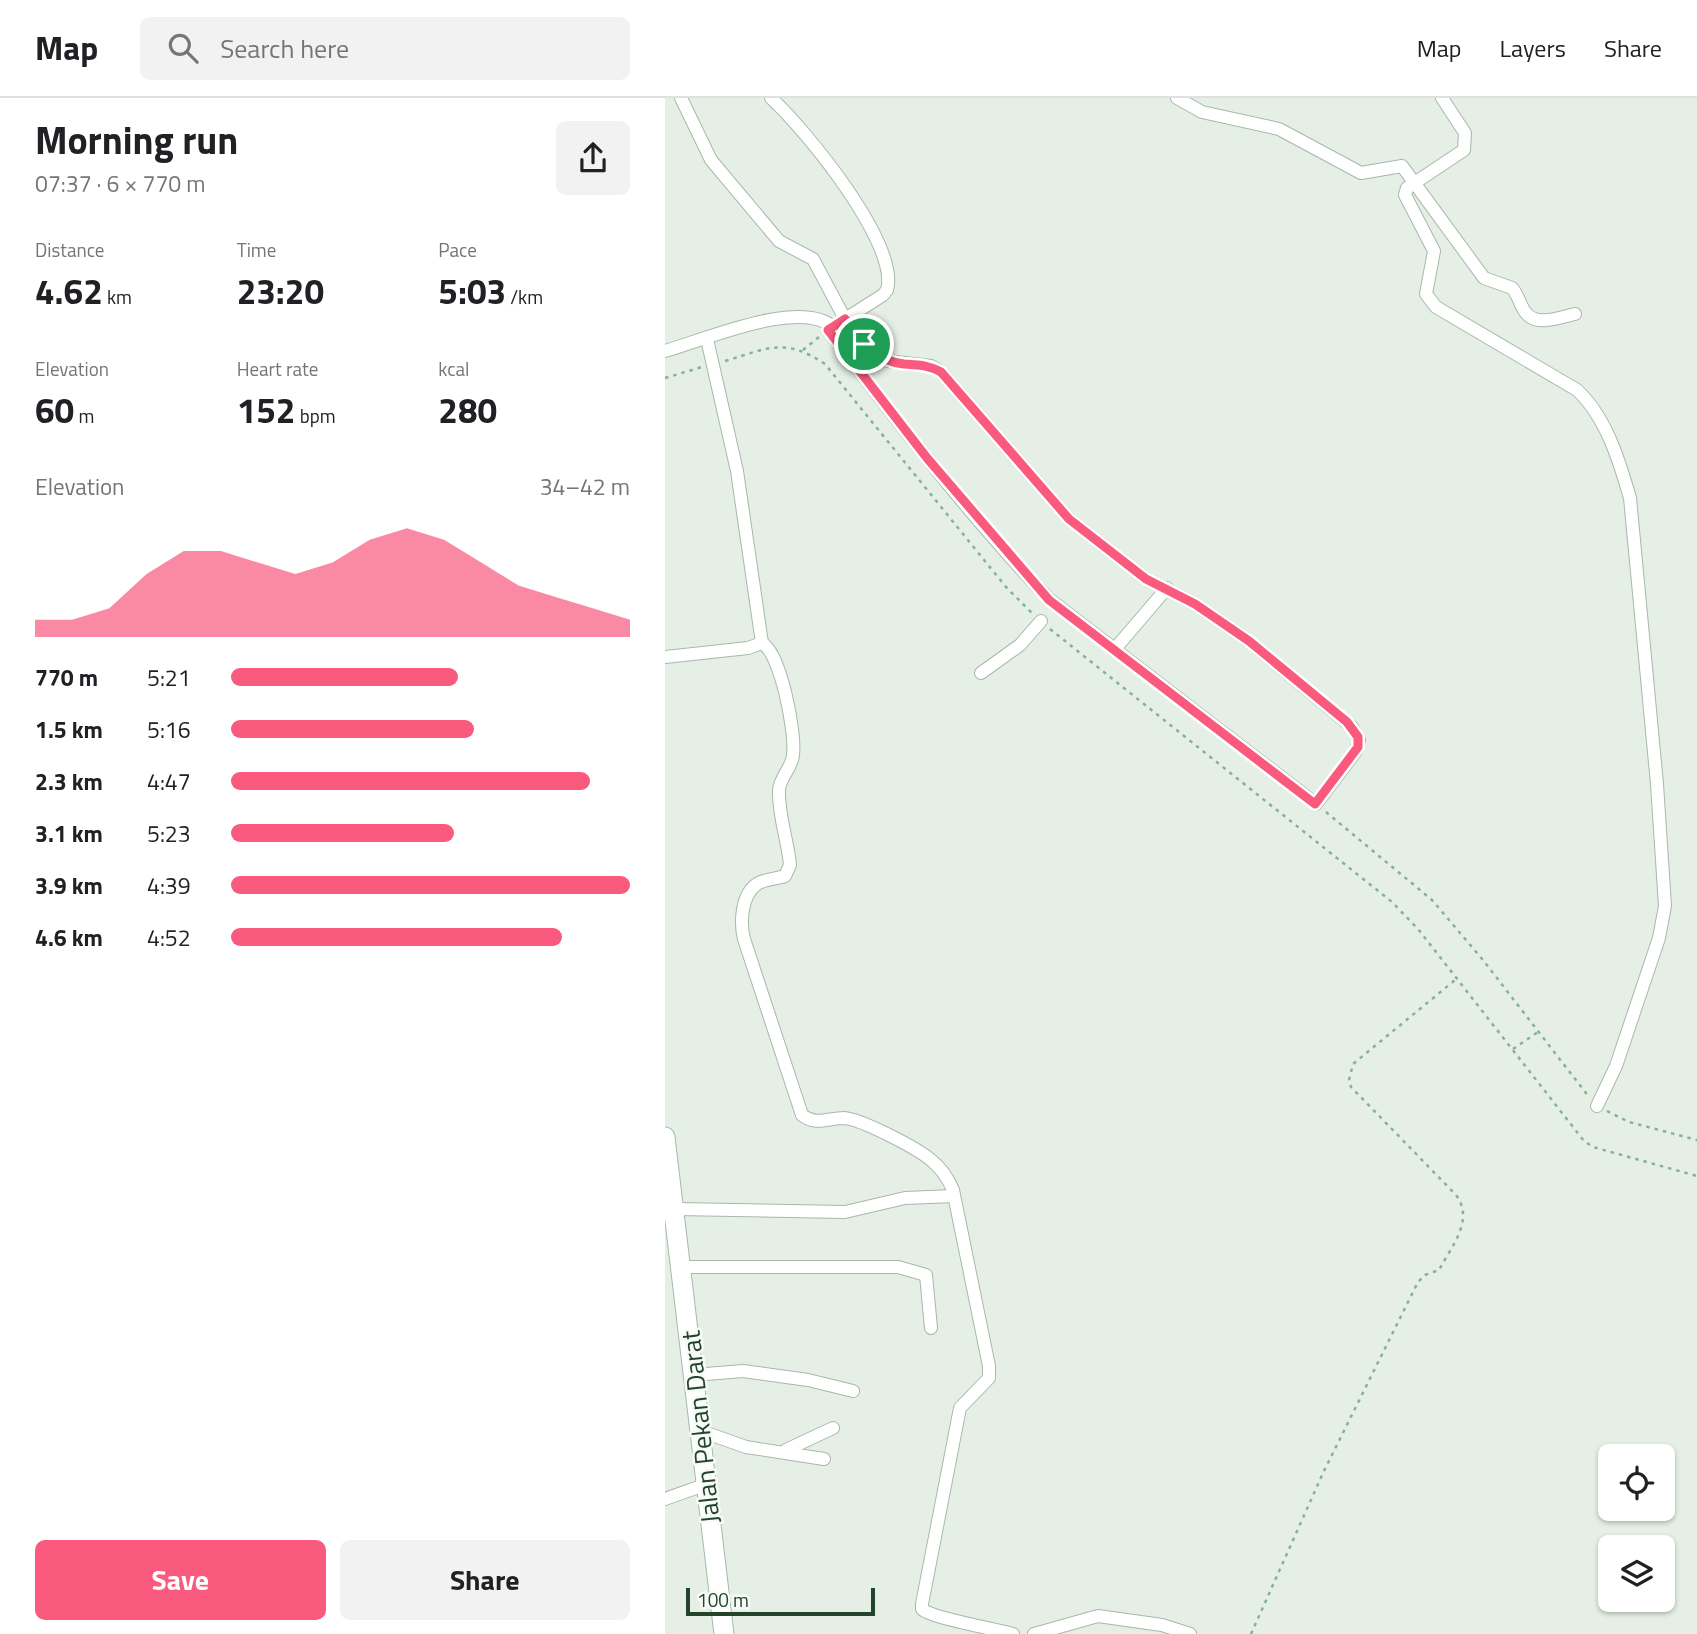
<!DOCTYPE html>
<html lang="en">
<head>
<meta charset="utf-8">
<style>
	body { margin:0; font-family:"Titillium Web",sans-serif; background:#f2f2f2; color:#202124; height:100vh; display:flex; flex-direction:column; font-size:26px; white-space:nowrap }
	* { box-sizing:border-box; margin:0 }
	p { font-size:23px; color:#757577 }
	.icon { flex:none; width:38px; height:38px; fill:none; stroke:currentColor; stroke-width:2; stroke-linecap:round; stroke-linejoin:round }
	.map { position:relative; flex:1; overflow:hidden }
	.details { display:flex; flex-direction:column; background:#fff; width:665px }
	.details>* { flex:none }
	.fabs { position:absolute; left:933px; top:1346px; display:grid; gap:14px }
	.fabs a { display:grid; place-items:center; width:77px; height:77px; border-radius:10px; background:#fff; box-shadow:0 2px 5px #0004; font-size:35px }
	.scale { position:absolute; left:21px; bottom:18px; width:189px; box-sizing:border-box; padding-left:7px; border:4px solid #23432b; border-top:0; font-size:19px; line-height:24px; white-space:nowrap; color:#23432b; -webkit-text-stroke:5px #f7fbf7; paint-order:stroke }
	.pin { position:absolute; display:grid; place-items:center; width:60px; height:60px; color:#fff; margin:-30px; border:4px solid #fff; border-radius:50%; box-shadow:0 2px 7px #0007 }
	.round { display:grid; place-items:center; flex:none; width:74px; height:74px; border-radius:10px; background:#f2f2f2 }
	.overview { display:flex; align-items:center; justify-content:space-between; height:119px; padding:0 35px }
	h1 { font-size:38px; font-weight:700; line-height:52px }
	.figures { display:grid; grid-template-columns:repeat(3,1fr); gap:10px; height:119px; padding:7px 35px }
	.figures div { display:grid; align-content:center }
	.figures b { font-size:35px; font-weight:700 }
	.figures small { font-size:19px; font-weight:400 }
	.figures p { font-size:19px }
	.chart { height:196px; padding:14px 35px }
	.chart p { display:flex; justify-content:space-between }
	.chart svg { width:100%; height:126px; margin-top:7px; fill:#f95a7d; opacity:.7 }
	.action { display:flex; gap:14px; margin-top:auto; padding:14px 35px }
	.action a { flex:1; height:80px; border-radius:10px; background:#f95a7d; color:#fff; font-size:28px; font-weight:700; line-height:80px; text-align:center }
	.action a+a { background:#f2f2f2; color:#202124 }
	ul { padding:0 35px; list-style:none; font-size:23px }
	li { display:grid; grid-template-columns:112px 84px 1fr; align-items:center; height:52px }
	li i { height:18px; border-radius:9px; background:#f95a7d }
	header { display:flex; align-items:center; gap:42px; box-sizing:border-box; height:98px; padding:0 35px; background:#fff; border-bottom:2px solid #e0e0e0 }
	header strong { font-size:33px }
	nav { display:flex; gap:38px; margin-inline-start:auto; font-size:24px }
	.search { width:490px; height:63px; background:#f2f2f2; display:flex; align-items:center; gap:18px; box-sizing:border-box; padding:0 24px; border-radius:10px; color:#757577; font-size:26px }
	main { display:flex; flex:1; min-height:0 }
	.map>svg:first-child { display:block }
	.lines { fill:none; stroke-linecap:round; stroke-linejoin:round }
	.minor-casing { stroke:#a8b8aa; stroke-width:14 }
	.secondary-casing { stroke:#a3bca8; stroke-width:21 }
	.path { stroke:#84b48f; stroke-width:2.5; stroke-dasharray:3.5 5; stroke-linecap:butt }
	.minor { stroke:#fff; stroke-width:12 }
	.secondary { stroke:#fff; stroke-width:19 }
	.route-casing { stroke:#fff; stroke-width:14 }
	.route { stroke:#f95a7d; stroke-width:9 }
	.labels { text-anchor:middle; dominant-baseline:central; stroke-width:5; stroke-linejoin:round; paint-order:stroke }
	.street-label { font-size:26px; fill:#23432b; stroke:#f7fbf7 }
</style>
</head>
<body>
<header>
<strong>Map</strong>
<div class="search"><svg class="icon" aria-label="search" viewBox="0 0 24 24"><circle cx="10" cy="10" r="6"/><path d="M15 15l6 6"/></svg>Search here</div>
<nav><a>Map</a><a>Layers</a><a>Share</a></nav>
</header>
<main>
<section class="details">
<div class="overview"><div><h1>Morning run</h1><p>07:37 · 6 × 770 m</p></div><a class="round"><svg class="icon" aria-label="share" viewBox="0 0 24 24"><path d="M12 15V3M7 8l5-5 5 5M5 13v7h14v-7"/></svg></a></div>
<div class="figures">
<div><p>Distance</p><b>4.62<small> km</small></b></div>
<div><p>Time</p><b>23:20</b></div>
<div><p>Pace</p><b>5:03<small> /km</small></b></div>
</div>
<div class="figures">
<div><p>Elevation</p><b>60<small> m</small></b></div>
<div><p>Heart rate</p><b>152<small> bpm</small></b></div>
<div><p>kcal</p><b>280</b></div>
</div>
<div class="chart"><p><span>Elevation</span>34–42 m</p>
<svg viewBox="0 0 160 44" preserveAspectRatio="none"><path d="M0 44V38L10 38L20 34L30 22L40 14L50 14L60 18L70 22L80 18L90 10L100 6L110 10L120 18L130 26L140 30L150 34L160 38V44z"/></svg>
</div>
<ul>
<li><b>770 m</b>5:21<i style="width:57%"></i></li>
<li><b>1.5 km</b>5:16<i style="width:61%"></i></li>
<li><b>2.3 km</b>4:47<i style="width:90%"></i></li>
<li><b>3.1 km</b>5:23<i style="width:56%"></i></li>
<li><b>3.9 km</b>4:39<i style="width:100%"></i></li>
<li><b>4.6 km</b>4:52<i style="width:83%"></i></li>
</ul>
<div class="action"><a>Save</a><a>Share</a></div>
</section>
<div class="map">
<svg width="1032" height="1536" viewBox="0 0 1032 1536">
	<rect width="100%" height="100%" fill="#e6efe6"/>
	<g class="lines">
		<g class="minor-casing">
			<g id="minor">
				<path d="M16,0L46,62L114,143L148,161L180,221L209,257L223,263L266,268L276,274L404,421L481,481L530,506L584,543L687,629L694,642L691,653L651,706L384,501C304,417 233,324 163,232L218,197L222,192C235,146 139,30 106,0"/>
				<path d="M512,0L537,14L614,31L696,75L737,68L819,180L847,190C854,198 855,208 861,215C872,229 896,219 910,216"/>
				<path d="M777,0L800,35L799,52L742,90L740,97L769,153L761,196L771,209L912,292C941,319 954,362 965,400L992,686L1000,808L994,840L951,968L932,1008"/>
				<path d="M42,241L72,373L97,545"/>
				<path d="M0,253C39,242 135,200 168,229"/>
				<path d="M97,545C116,555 131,636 128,657C127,670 115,679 114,692C113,717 123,743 125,767L120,778C111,781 99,781 92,786C76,797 75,825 79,841L137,1017C151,1028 163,1020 179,1020C196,1021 252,1050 266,1062C276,1070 283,1080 288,1092L324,1268V1280L295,1310L257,1506V1511C266,1520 330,1531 348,1536"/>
				<path d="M449,552L502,490"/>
				<path d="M0,559L83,550L97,545"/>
				<path d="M316,575L355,547L376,523"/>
				<path d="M10,1111L180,1114L240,1100L289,1098"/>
				<path d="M18,1169H233L261,1177L266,1230"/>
				<path d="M29,1277L78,1273L143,1282L188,1293"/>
				<path d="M36,1333L81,1349L159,1361"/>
				<path d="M121,1352L168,1330"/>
				<path d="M0,1401L42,1386"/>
				<path d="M369,1536L433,1518L497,1527L525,1536"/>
			</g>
		</g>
		<g class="secondary-casing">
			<path id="secondary" d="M0,1039L59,1536"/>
		</g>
		<g class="path">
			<path d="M138,252L154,239"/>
			<path d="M60,263C104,250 119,239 160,266L341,489L367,515"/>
			<path d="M0,280L37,269"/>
			<path d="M385,531L727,804L753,831L919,1043L928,1049L1032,1078"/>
			<path d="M661,714L767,802L818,862L924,999"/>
			<path d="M848,951L873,934"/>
			<path d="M942,1013L964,1024L1032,1042"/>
			<path d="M586,1536L658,1375L753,1184L760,1177L774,1172C786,1149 810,1122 791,1097L686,989L684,982L688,966L790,882"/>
		</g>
		<use href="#minor" class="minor"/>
		<use href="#secondary" class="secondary"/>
	</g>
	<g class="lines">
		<g class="route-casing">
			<path id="route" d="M180,221C196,244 210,263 239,266C253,267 264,267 276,274L404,421L481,481L530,506L584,543L682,624L693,639V649L650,706L384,502L262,360L163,232Z"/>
		</g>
		<use href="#route" class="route"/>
	</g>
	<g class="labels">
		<g class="street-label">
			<text transform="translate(35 1329) rotate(-96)">Jalan Pekan Darat</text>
		</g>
	</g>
</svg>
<div class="fabs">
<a><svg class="icon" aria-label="locate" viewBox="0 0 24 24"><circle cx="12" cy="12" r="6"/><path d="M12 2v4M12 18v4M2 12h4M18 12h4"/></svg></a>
<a><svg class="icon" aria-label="layers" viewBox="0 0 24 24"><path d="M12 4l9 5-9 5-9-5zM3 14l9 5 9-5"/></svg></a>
</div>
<div class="scale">100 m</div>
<div class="pin" style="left:199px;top:246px;background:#1e9e55"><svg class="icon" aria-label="arrive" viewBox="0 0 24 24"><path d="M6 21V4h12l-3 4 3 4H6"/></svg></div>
</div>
</main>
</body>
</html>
